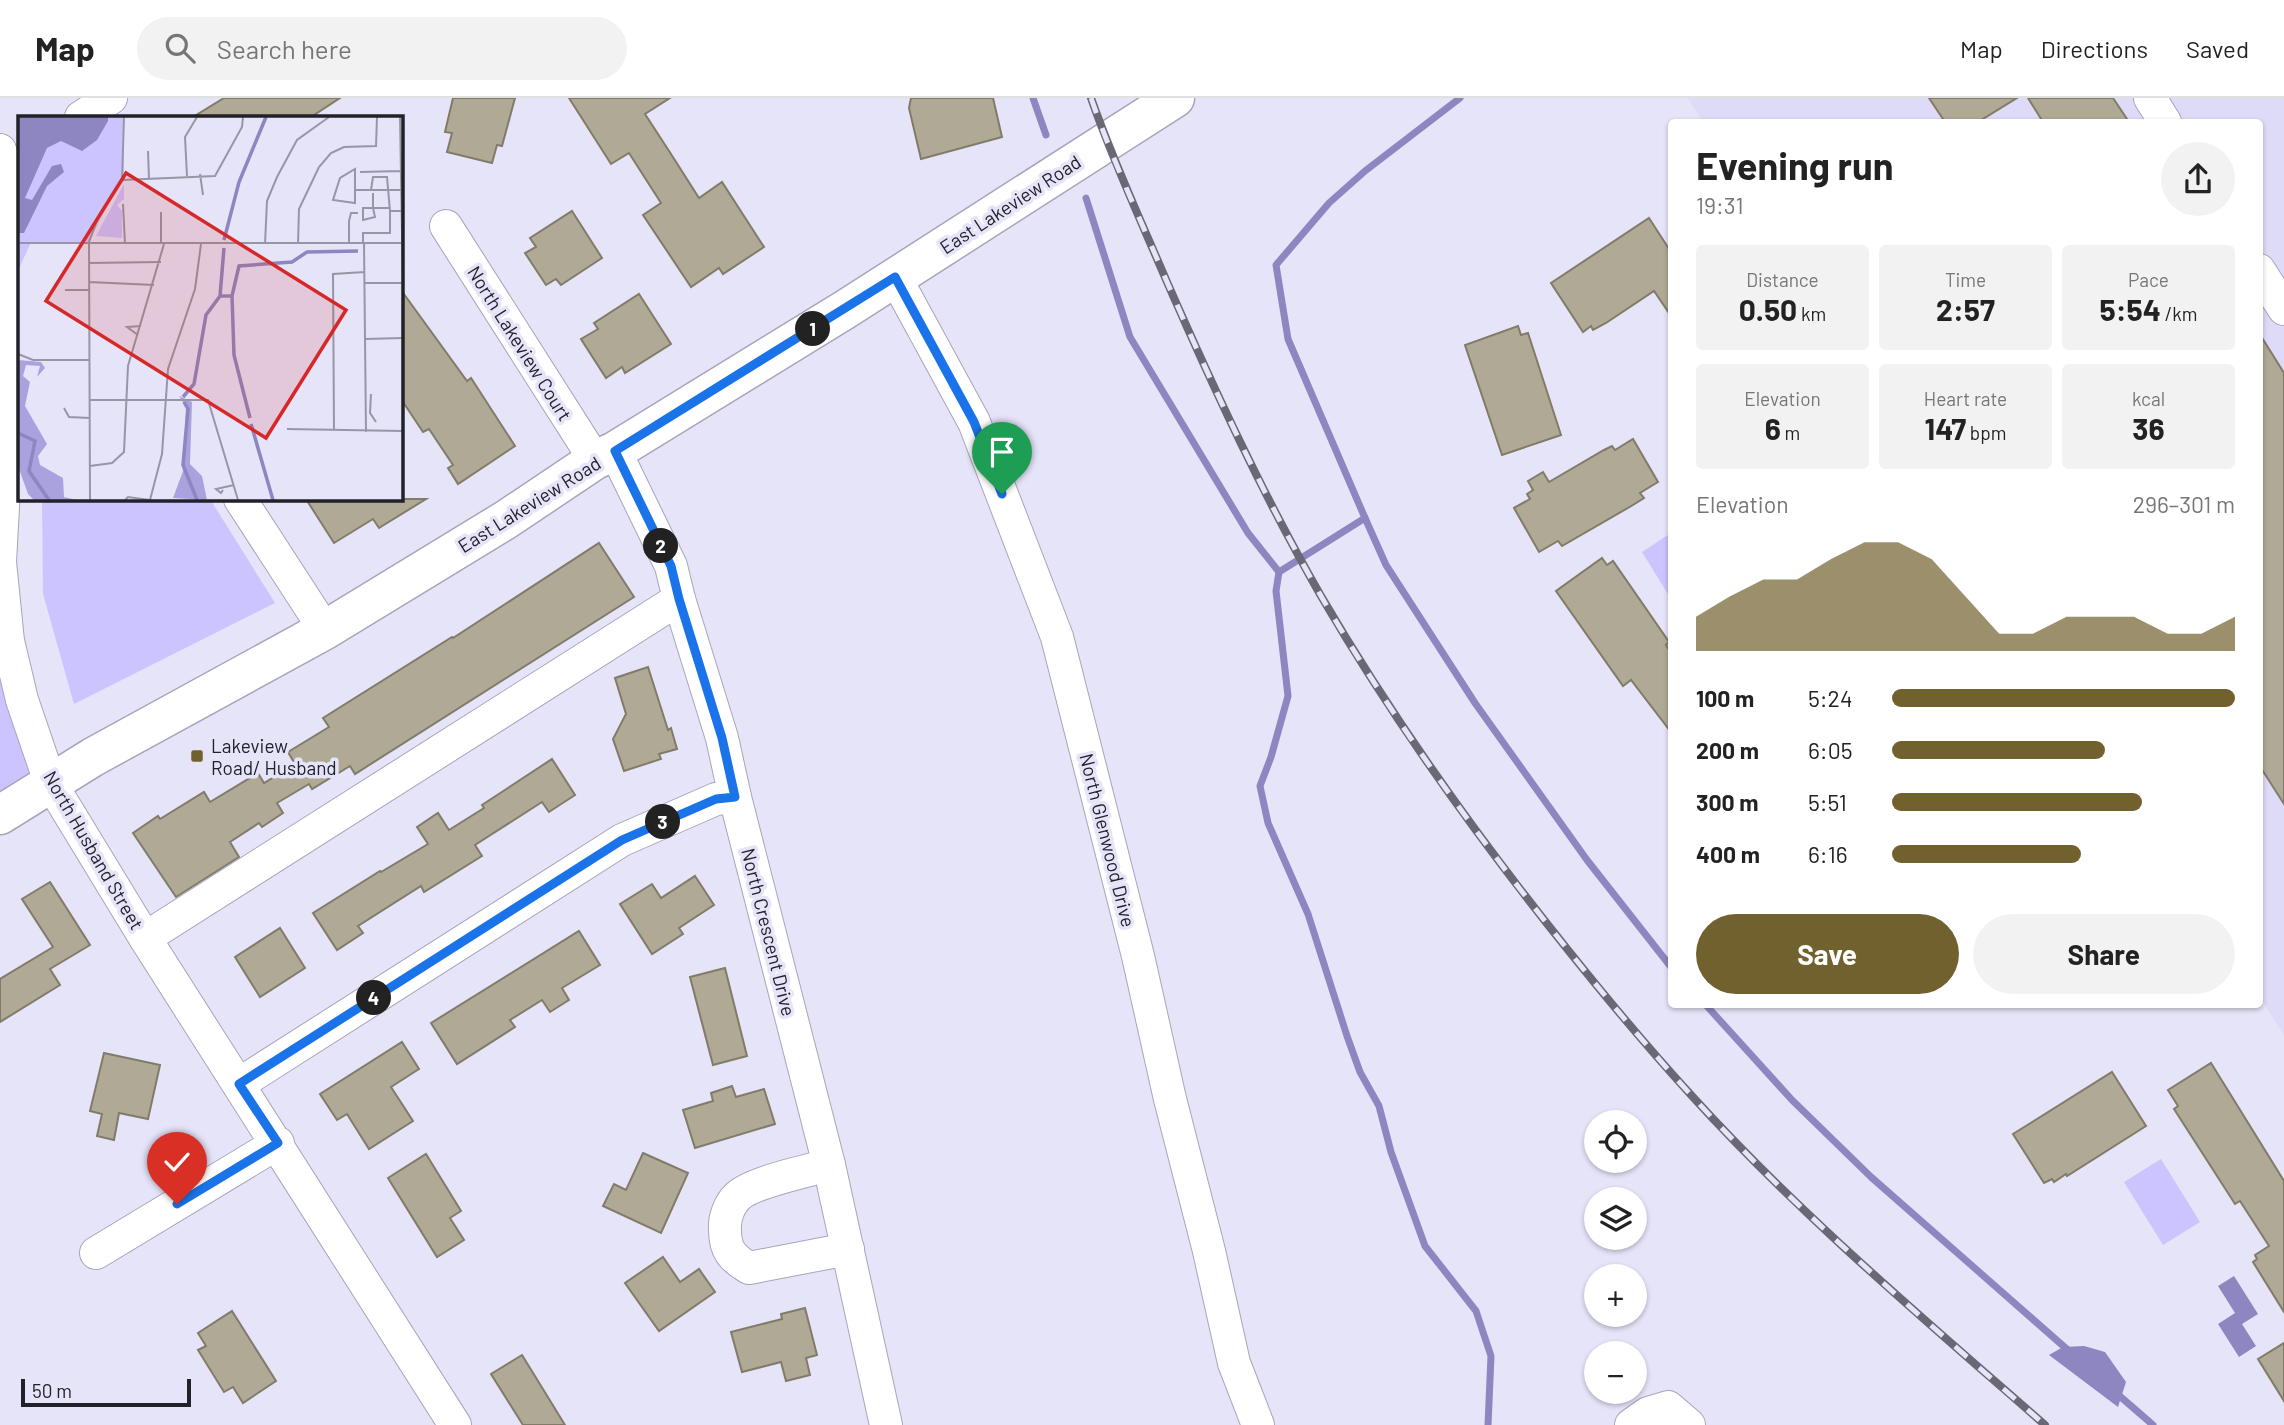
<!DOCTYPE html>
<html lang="en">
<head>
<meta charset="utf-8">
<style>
	body { margin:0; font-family:Barlow,sans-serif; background:#f2f2f2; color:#222; height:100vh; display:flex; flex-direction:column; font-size:26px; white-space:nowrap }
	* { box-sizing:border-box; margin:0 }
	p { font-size:23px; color:#767676 }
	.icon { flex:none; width:38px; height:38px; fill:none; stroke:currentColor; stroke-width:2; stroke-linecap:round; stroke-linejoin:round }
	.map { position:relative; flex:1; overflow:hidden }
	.sheet { position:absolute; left:1668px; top:21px; width:595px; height:889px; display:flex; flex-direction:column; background:#fff; border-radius:7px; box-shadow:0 2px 5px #0004 }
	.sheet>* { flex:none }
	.controls { position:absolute; left:1584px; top:1012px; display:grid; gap:14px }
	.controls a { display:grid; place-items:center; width:63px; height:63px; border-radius:50%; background:#fff; box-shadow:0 2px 5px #0004; font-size:35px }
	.scale { position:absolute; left:21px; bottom:18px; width:170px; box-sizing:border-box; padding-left:7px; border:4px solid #222129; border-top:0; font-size:19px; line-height:24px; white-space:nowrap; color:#222129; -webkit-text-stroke:5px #e6e4f9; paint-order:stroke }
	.pin { position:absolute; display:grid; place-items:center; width:60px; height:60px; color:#fff; margin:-72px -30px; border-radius:50% 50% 50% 0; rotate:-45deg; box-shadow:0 0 7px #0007 }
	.pin .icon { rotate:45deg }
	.km { position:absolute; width:35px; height:35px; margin:-18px; border-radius:50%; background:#222; color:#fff; font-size:19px; line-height:35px; text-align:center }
	.round { display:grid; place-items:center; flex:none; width:74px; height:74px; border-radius:37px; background:#f2f2f2 }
	.head { display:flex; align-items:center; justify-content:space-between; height:119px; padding:0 28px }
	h1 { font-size:38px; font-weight:700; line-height:52px }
	.metrics { display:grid; grid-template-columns:repeat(3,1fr); gap:10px; height:119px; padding:7px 28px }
	.metrics div { display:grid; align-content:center; border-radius:7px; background:#f2f2f2; text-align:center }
	.metrics b { font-size:30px; font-weight:700 }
	.metrics small { font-size:19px; font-weight:400 }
	.metrics p { font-size:19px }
	.chart { height:196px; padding:14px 28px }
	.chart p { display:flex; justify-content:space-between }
	.chart svg { width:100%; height:126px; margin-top:7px; fill:#71612f; opacity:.7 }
	.cta { display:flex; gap:14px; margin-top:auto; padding:14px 28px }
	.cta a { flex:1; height:80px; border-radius:42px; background:#71612f; color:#fff; font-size:28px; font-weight:700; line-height:80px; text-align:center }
	.cta a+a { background:#f2f2f2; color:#222 }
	ul { padding:0 28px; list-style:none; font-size:23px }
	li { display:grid; grid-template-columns:112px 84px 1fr; align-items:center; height:52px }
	li i { height:18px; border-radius:9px; background:#71612f }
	header { display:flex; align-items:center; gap:42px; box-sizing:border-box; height:98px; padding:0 35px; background:#fff; border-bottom:2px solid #e0e0e0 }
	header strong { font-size:33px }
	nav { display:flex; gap:38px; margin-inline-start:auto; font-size:24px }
	.search { width:490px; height:63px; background:#f2f2f2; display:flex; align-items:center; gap:18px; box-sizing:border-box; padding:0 24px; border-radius:38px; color:#767676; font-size:26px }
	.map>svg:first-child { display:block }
	.built { fill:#dedbf8 }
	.green { fill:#cbc4fe }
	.water { fill:#8e86c0 }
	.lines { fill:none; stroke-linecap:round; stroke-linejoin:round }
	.stream { stroke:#8e86c0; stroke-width:7 }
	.building { fill:#afa995; stroke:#817b69; stroke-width:2 }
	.minor-casing { stroke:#a7a5b9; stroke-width:34 }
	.major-casing { stroke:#a7a5b9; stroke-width:41 }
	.minor { stroke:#fff; stroke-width:32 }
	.major { stroke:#fff; stroke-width:38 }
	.rail-casing { stroke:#696874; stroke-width:8 }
	.rail { stroke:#e6e4f9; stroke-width:5; stroke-dasharray:16; stroke-linecap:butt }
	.route-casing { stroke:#fff; stroke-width:14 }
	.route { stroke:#1a73e8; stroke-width:9 }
	.poi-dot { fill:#71612f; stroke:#e6e4f9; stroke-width:2.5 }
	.labels { text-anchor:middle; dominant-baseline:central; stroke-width:7; stroke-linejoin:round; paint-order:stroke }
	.street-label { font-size:19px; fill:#222129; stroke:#e6e4f9 }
	.poi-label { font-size:19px; fill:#222129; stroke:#e6e4f9; text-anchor:start }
	.inset-river { fill:none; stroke:#8e86c0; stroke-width:3.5 }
	.inset-road { fill:none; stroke:#9896a6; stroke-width:2 }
	.view { fill:#d62828; fill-opacity:0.15; stroke:#d62828; stroke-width:3.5 }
	.inset-edge { fill:none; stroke:#222129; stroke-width:3.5 }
</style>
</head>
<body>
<header>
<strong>Map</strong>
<div class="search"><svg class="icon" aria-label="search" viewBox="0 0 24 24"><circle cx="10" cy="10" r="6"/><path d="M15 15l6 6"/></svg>Search here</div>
<nav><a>Map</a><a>Directions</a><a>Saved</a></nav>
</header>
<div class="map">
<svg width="2284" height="1327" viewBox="0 0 2284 1327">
	<rect width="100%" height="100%" fill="#e6e4f9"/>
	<path class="built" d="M1688,0H2284V937L2259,898V24H1703Z"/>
	<g class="green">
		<path d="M42,401H210L275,505L74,606L43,496Z"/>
		<path d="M1671,435V501L1642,454Z"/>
		<path d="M0,477L47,683L0,713Z"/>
		<path d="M2161,1061L2200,1124L2163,1147L2124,1084Z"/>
	</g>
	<g class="water">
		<path d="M2234,1178L2258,1216L2242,1226L2256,1248L2239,1259L2218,1226L2235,1215L2218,1188Z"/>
		<path d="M2084,1248L2105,1254L2126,1284L2118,1309L2049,1257L2063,1249Z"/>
	</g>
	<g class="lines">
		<g class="stream">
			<path d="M1033,0L1046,37"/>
			<path d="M1086,100L1130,239L1248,435L1279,474L1276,493L1288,598L1271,659L1260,688L1268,725L1308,816L1347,938L1360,974L1379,1008L1391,1054L1425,1148L1476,1213L1491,1258L1488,1327"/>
			<path d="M1365,420L1386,467L1475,605L1587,762L1671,869"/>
			<path d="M1279,474L1365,420L1288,241L1276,167L1329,105L1365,73L1460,0"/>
			<path d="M1705,906L1792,1002L1871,1079L2069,1253"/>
			<path d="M2115,1294L2153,1327"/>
		</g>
	</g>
	<g class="building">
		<path d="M224,0H340L311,19H193Z"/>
		<path d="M453,0H515L502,48L497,47L492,65L447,54L452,35L445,34Z"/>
		<path d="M569,0H670L645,16L671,56L699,100L722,84L764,149L723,176L719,170L691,189L643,117L661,105L629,55L611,66Z"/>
		<path d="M911,0H993L1002,39L921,61L909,10Z"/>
		<path d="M1929,0H2017L1978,24H1945Z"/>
		<path d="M2028,0H2113L2129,24H2043Z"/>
		<path d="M572,113L602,160L561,187L556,181L546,187L525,155L536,149L530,140Z"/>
		<path d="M1649,120L1671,154V218L1654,193L1606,225L1593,232L1591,228L1583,234L1551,185Z"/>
		<path d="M401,192L467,283L471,280L515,348L458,386L448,370L453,367L429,331L423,334L401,301Z"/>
		<path d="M639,196L671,246L625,275L622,269L606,280L581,241L598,231L594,225Z"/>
		<path d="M1518,228L1521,237L1528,235L1561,337L1502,357L1465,247Z"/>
		<path d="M2259,235L2284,275V706L2259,667Z"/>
		<path d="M1633,341L1658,384L1640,395L1644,400L1633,407L1562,448L1558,443L1539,454L1514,410L1530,401L1527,396L1533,392L1528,383L1543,374L1549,384L1604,352L1612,348L1615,352Z"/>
		<path d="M306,401H426L379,430L373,421L334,445Z"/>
		<path d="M599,445L634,499L355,676L350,668L312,691L309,686L277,705L283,715L262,729L259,725L230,744L239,759L176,799L133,735L158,718L160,721L204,694L210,704L258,675L264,685L295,666L288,654L329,629L323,620L452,539L453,540Z"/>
		<path d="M1602,460L1607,467L1613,463L1669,544L1666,547L1671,555V634L1631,582L1623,588L1556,493Z"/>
		<path d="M648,569L668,632L671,630L677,651L659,656L661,661L624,673L613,641L626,616L615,580Z"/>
		<path d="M552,661L575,697L549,714L542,704L475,747L482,758L424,794L421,788L358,828L363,835L337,852L313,815L380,773L381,774L428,746L417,729L438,715L449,732L484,710L482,707Z"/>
		<path d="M695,778L714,807L679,830L683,836L652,856L620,806L652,786L661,800Z"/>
		<path d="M50,784L90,847L50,871L60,887L0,924V881L53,849L22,801Z"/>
		<path d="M280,830L305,870L260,899L235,859Z"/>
		<path d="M579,833L600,867L562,890L569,902L550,914L542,902L510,922L515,929L457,966L431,925Z"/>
		<path d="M725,870L747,958L713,967L690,879Z"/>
		<path d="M402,944L419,971L391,989L413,1023L369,1051L347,1016L337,1022L320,996Z"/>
		<path d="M104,955L160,967L148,1021L119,1015L114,1042L97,1038L102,1016L90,1013Z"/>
		<path d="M2211,965L2284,1083V1214L2253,1164L2257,1161L2255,1157L2269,1148L2240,1103L2235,1106L2174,1011L2178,1008L2168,992Z"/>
		<path d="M2112,974L2146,1028L2067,1078L2066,1076L2054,1084L2052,1081L2044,1085L2013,1036Z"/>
		<path d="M732,988L736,999L764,991L775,1026L695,1050L683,1012L713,1003L711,995Z"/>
		<path d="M643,1055L688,1075L661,1135L603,1108L614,1086L626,1092Z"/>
		<path d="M426,1056L461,1113L450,1120L464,1142L437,1159L388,1080Z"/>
		<path d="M663,1159L680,1184L699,1171L715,1194L659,1233L625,1185Z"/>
		<path d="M805,1210L817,1257L806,1260L810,1277L786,1283L781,1264L742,1274L731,1234L782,1221L781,1216Z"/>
		<path d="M232,1213L276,1283L243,1305L233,1289L224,1294L198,1252L206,1248L198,1235Z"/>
		<path d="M2284,1245V1303L2258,1261Z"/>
		<path d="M522,1257L565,1327H523L491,1276Z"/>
	</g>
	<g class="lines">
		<g class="minor-casing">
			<g id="minor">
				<path d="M2150,0L2165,24"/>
				<path d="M81,19L111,0"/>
				<path d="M0,52L6,68L13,119L16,172L0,464L8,543L22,602L50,684L145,840L455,1327"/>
				<path d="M446,128L595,362"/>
				<path d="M2259,172L2284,211"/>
				<path d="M895,179L974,324L1057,539L1138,858L1170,1001L1209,1153L1234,1265L1258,1327"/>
				<path d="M615,353L671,468L679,501L722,640L735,699L829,1067L886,1327"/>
				<path d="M240,401L325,532"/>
				<path d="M145,840L679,501"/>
				<path d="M239,986L622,742L716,701L735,699"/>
				<path d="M829,1067C807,1073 753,1084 738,1098C729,1106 724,1121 725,1132C725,1152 732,1160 749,1170L848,1151"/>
				<path d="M96,1155L278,1045"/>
				<path d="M1631,1327L1648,1315L1668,1309L1689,1327"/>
			</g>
		</g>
		<g class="major-casing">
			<path id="major" d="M0,717L93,659L325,532L507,421L595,362L615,353L846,211L1175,0"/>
		</g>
		<use href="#minor" class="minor"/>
		<use href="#major" class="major"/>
		<g class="rail-casing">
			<path id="rail" d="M1091,0C1113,63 1141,123 1167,184C1214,291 1263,397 1321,498C1394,623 1478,740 1568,852C1608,902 1649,951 1692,998C1800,1117 1924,1221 2045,1327"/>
		</g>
		<use href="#rail" class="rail"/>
	</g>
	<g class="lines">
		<g class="route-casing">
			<path id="route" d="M177,1106L278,1045L239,986L622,742L716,701L735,699L722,640L679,501L671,468L615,353L895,179L974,324L1002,396"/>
		</g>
		<use href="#route" class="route"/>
	</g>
	<rect class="poi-dot" x="190" y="651" width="14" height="14" rx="3.5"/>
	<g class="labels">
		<g class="street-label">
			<text transform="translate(1010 106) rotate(-33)">East Lakeview Road</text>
			<text transform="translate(520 245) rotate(58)">North Lakeview Court</text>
			<text transform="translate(529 406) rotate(-32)">East Lakeview Road</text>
			<text transform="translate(1108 742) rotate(76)">North Glenwood Drive</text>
			<text transform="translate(94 752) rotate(60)">North Husband Street</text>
			<text transform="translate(769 834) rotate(76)">North Crescent Drive</text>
		</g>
		<g class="poi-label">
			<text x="211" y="647">Lakeview<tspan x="211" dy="22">Road/ Husband</tspan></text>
		</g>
	</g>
	<g transform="translate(18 18)">
		<rect width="385" height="385" fill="#e6e4f9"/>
		<path d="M0,1H106V56L71,126H13L0,155ZM106,68V83L99,89L104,95V122L78,120Z" fill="#cbc4fe"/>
		<path d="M0,244L23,246L27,252L19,261L22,250L8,249L5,260L12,266L7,290L29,328L20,340L22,349L45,362L46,381L59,384H16L10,378L0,350ZM161,280L174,286L172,348L184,360L189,384L155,382L165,355L168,291Z" fill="#aaa2de"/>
		<path d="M0,1H90V5L79,24L64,35L43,25L29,32L7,82L14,84L34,50L43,48L46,56L29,70L6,117H0Z" fill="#8e86c0"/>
		<path class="inset-river" d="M206,124L221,66L248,1M203,180H214L221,150L274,146L289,136L340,135M214,180L216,239L232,302M165,281L176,268L188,199L202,180L206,132M166,286L170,293L165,349L179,384M233,308L255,384M0,317L17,325L11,355L31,384"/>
		<path class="inset-road" d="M382,1L385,176M130,35L131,63M337,53V87L315,84L322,62ZM342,56L383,55M182,58L185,79M169,60L167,21L179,1M104,64L197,60L224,11L225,1M337,74H385M353,74L355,61H369L372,95H383M355,77V92L357,101L345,104V92H372M105,88L107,128M143,96V128M0,127H384M331,127V105L333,97H340M345,127V117H372V95M346,127L348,316M247,128L249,85L259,61L279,24L311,1M280,128L281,93L301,51L313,37L326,31L358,30L359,1M71,147L143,146M71,166L136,169M347,167H385M47,174H71M120,219L109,211L123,210M347,223L385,222M0,238L15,244H72M353,278L352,297L358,306M72,284H190L220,384M46,292L51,301L72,302M269,313L385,315M316,315L315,158L347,156M72,350L94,347L106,336L110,250L146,128M205,374L203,377L198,373L216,369M72,384L71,126L80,102L104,64L106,1M107,384L110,381L132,384M132,384L144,338L150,253L177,173L183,128"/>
		<path class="view" d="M108,57L328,194L248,322L28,185Z"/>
		<rect width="385" height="385" class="inset-edge"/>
	</g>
</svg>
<div class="controls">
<a><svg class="icon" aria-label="locate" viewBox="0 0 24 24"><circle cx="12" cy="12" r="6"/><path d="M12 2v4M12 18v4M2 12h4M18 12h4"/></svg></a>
<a><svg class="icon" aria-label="layers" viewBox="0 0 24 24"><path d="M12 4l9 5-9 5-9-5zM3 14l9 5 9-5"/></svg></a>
<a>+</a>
<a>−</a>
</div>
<div class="scale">50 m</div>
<div class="pin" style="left:1002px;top:396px;background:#1e9e55"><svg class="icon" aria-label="arrive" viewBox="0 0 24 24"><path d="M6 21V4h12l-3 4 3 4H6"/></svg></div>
<div class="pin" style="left:177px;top:1106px;background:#d93025"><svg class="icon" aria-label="check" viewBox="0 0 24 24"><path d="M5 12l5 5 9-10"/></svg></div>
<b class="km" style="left:813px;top:231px">1</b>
<b class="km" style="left:661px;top:448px">2</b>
<b class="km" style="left:663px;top:724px">3</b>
<b class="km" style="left:374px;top:900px">4</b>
<section class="sheet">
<div class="head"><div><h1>Evening run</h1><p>19:31</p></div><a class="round"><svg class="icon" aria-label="share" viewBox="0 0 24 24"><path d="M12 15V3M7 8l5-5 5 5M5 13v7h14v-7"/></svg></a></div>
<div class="metrics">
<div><p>Distance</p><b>0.50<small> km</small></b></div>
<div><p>Time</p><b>2:57</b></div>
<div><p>Pace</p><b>5:54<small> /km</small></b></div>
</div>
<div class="metrics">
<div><p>Elevation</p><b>6<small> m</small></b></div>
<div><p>Heart rate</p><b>147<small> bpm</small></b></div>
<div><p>kcal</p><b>36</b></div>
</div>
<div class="chart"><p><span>Elevation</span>296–301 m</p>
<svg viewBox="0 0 160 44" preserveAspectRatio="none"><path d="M0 44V32L10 25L20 19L30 19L40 12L50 6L60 6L70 12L80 25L90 38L100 38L110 32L120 32L130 32L140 38L150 38L160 32V44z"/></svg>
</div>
<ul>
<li><b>100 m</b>5:24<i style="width:100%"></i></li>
<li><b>200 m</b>6:05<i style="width:62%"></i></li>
<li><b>300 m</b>5:51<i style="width:73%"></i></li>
<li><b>400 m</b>6:16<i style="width:55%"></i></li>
</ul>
<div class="cta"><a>Save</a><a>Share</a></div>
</section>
</div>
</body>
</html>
